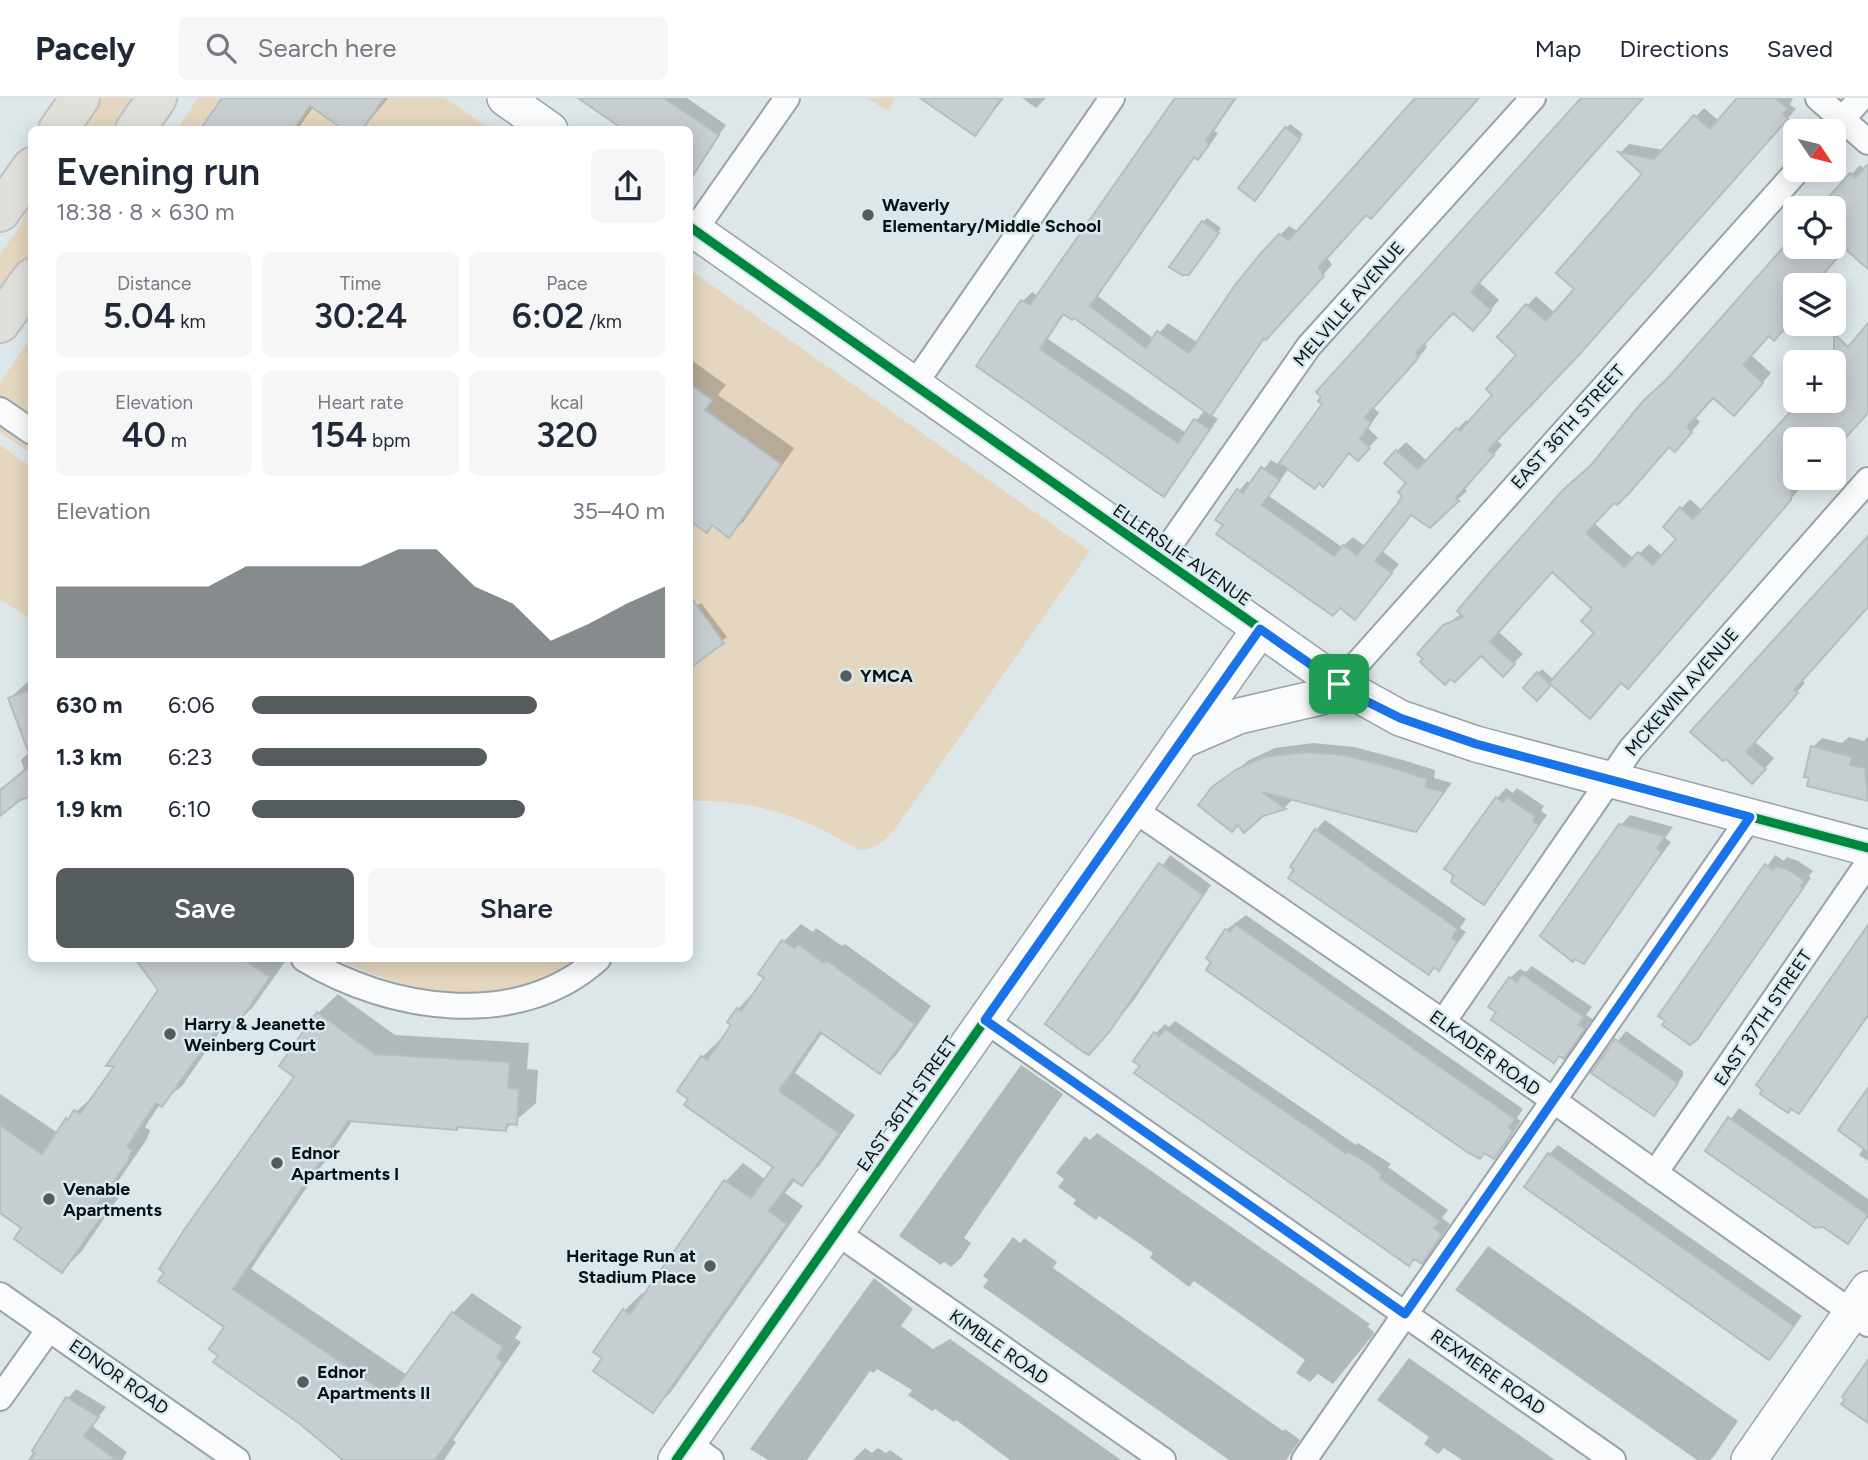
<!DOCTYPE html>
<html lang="en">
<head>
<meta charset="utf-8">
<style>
	body { margin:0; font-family:Figtree,sans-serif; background:#f6f6f7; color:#1f2937; height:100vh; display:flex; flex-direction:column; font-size:26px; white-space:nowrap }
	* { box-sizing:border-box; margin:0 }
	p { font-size:23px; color:#747a83 }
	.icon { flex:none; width:38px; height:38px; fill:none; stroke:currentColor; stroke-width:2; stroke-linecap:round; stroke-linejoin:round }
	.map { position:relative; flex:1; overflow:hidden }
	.sheet { position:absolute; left:28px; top:28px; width:665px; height:836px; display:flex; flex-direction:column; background:#fff; border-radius:10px; box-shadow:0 4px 18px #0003 }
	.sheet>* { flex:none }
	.needle { width:46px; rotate:125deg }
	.fabs { position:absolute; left:1783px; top:21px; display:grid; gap:14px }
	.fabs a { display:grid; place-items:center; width:63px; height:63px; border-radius:10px; background:#fff; box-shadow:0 4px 18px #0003; font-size:35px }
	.pin { position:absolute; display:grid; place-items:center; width:60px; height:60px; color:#fff; margin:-30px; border-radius:14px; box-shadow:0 4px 10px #0006 }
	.round { display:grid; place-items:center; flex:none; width:74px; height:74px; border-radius:10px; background:#f6f6f7 }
	.headline { display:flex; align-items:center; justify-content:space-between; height:119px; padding:0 28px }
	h1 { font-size:38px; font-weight:600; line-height:52px }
	.stats { display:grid; grid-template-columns:repeat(3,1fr); gap:10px; height:119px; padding:7px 28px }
	.stats div { display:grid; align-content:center; border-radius:10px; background:#f6f6f7; text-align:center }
	.stats b { font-size:35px; font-weight:600 }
	.stats small { font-size:19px; font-weight:400 }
	.stats p { font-size:19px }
	.chart { height:196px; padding:14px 28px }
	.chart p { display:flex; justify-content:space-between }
	.chart svg { width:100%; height:126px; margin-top:7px; fill:#545c5e; opacity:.7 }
	.action { display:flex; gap:14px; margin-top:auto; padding:14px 28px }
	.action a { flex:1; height:80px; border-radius:10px; background:#545c5e; color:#fff; font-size:28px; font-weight:600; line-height:80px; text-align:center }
	.action a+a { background:#f6f6f7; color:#1f2937 }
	ul { padding:0 28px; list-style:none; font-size:23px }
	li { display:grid; grid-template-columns:112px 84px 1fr; align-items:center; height:52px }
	li i { height:18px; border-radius:9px; background:#545c5e }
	header { display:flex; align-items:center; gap:42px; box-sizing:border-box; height:98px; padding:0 35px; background:#fff; border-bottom:2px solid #e0e1e3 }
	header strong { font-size:33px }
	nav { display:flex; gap:38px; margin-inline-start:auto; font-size:24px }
	.search { width:490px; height:63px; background:#f6f6f7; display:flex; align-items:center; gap:18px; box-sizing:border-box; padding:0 24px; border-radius:10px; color:#747a83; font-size:26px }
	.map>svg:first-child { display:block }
	.green { fill:#e4d6bf }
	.shadow { fill:#0003; fill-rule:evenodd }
	.building { fill:#c7ced1; stroke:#b5bdbf; stroke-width:2 }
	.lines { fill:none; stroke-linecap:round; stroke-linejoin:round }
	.street-casing { stroke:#9aa2a5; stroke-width:28 }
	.secondary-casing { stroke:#9aa2a5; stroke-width:38 }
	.primary-casing { stroke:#bec2c4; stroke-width:42 }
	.street { stroke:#fafbfc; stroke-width:24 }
	.secondary { stroke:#fafbfc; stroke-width:35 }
	.primary { stroke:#e1dfda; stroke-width:38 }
	.cycleway-casing { stroke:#d8eaef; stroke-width:13 }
	.cycleway { stroke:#00873e; stroke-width:9 }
	.route-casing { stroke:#fff; stroke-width:14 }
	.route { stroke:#1a73e8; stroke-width:9 }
	.poi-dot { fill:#545c5e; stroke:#d8eaef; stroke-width:2.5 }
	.labels { text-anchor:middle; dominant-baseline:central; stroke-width:5; stroke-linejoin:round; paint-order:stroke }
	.poi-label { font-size:18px; font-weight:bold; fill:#0b1113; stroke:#d8eaef; text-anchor:start }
	.street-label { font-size:18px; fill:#0b1113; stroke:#d8eaef }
</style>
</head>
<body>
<header>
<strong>Pacely</strong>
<div class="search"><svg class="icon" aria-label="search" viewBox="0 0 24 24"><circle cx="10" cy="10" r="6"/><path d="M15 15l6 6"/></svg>Search here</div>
<nav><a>Map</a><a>Directions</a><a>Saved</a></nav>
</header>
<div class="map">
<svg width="1868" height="1362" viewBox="0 0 1868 1362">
	<rect width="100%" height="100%" fill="#dde7ea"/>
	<g class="green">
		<path d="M95,0H143L121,31L73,32Z"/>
		<path d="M198,0H445L490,31L176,32Z"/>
		<path d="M866,0H896L888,13Z"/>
		<path d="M31,102V160L0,205V156L19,130Z"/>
		<path d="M690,172L1090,453L912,707C899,724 884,754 859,752C802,718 757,702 690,703Z"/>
		<path d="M31,239V356L0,334V285Z"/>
		<path d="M0,347L31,369V522L0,501Z"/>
		<path d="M337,861H578C509,915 410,896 337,861Z"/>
	</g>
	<g class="shadow">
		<path d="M224,0H388L362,32L314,8L297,32H202Z"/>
		<path d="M582,0H687L726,27L691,76L690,32Z"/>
		<path d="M923,0H1004L975,36Z"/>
		<path d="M1022,0H1046L1036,10Z"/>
		<path d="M1177,0H1237L1214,33L1218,35L1208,50L1198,60L1196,58L1098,198L1154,241L1168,225L1198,245L1280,137L1289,128L1299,134L1417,0H1478L1327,159L1332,167L1266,239L1210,316L1218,321L1164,397L979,267L1023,203L1032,194L1038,198ZM1065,215L1074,218L1205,312L1186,335L1048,241Z"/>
		<path d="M1582,0H1642L1479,184L1499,202L1482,222L1453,213L1424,245L1427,248L1425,252L1373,309L1379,315L1368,330L1378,340L1357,361L1350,354L1323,386L1289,370L1269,398L1342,449L1353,439L1366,449L1399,406L1409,385L1387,365L1397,353L1406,344L1427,363L1466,322L1470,325L1495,296L1519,257L1500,239L1528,207L1536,198L1555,215L1576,190L1644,75L1621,54L1629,46L1664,52L1704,10L1719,23L1740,0H1793L1790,7L1796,11L1531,309L1522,317L1519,315L1496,342L1502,347L1464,390L1467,393L1430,427L1412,415L1382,453L1399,466L1355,519L1218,421L1247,383L1252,386L1271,362L1280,367L1324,306Z"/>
		<path d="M1290,26L1303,36L1259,97L1286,30Z"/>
		<path d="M1860,67L1865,72L1868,70V125L1812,187H1796V217L1783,231L1769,236L1751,257L1771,275L1743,307L1713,298L1695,319L1700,324L1684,342L1670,347L1594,425L1634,461L1649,446L1663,458L1678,440L1681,411L1690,401L1703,413L1802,303H1834V267L1868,229V314L1834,352V341H1796V380H1809L1637,579L1622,584L1552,585L1537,600L1525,590L1542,571L1554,582L1597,535L1595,511L1553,472L1498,533L1523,556L1512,567L1481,556L1445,528L1462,515L1595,365L1796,149H1834V110H1821Z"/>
		<path d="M1207,120L1221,130L1193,171L1203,124Z"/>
		<path d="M690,261L726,287L718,297L794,350L744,423L729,437L713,426L706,433L690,421Z"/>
		<path d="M1868,439V507L1802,582L1805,585L1754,643L1774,660L1761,675L1726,658Z"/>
		<path d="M701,505L727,539L690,568V513Z"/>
		<path d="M32,580V690L0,716V692L24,671L21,662L30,653L10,600Z"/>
		<path d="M1868,638V698L1865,701L1813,649L1822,640L1842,645L1849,639L1864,643Z"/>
		<path d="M1313,645L1354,649L1403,662L1435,672L1434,680L1452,685L1415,732L1294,700L1285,709L1262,717L1213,690L1249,662L1275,650Z"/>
		<path d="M1506,690L1513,695L1517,690L1544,708L1541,713L1547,717L1484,804L1497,700Z"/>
		<path d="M1630,717L1673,729L1665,740L1671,744L1583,864L1621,727Z"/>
		<path d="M1325,722L1466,821L1460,830L1466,834L1439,870L1436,868L1429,875L1296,770L1316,732Z"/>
		<path d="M1170,757L1211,787L1134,902L1099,945L1047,926Z"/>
		<path d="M1775,757L1784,763L1787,759L1798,763L1813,773L1809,778L1811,780L1695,943L1661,918Z"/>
		<path d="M1246,817L1523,1011L1517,1020L1521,1023L1503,1050L1494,1059L1226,832Z"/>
		<path d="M801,826L813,834L816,830L842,848L845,846L931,908L897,956L880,974L823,934L795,975L855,1017L819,1068L802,1085L796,1081L785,1095L803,1108L670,1295L653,1313L605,1260L625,1212L642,1195L645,1197L726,1083L743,1065L766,1082L775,1069L702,959L720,942L722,943L734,927L738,911L767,880L761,876L784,843Z"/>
		<path d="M1868,830V919L1799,1014Z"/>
		<path d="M136,861H287L253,909L233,929L226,925L182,988L160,1006L145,1029L150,1032L147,1041L112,1092L120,1097L82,1153L62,1173L24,1130L0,1113V996L58,1035L68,1021L97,995L160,892Z"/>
		<path d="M1532,868L1592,909L1586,917L1593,921L1564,959L1510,880L1520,871L1526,874Z"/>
		<path d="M338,896L395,937L529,945L527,971L538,972L536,1005L506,1031L458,1028L456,1030L353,1022L251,1171L407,1277L453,1215L472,1195L522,1229L515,1240L521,1244L453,1342L456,1344L444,1362H347L220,1257L226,1229L161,1183L296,979L318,915Z"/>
		<path d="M1175,923L1356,1047L1358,1045L1391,1066L1388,1069L1448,1112L1442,1120L1450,1126L1431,1154L1421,1163L1136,963L1156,935L1165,926L1169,929Z"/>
		<path d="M1626,933L1683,973V978L1654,1016L1593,974Z"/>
		<path d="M1021,967L1063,996L964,1140L971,1145L961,1160L951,1169L944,1164L941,1167L899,1138Z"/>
		<path d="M1868,992V1063L1859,1057L1864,1049Z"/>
		<path d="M1739,1010L1868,1101V1119L1847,1144L1707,1052Z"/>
		<path d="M1097,1035L1370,1226L1368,1229L1374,1234L1373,1237L1333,1286L1318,1276L1310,1284L1296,1275L1305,1262L1194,1183L1189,1189L1150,1160L1153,1155L1099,1118L1096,1122L1073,1106L1076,1102L1058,1089L1064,1081L1056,1075L1085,1038L1090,1042Z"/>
		<path d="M1558,1047L1802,1218L1778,1250L1769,1260L1549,1056Z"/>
		<path d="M1013,1139L1020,1145L1024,1140L1057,1164L1053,1170L1283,1333L1285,1331L1300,1342L1286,1362H1229L983,1189L988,1182L983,1178Z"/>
		<path d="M1488,1148L1738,1323L1714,1358L1710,1362H1697L1455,1192Z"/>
		<path d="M874,1180L913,1211L901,1228L933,1251L950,1241L1121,1362H1010L956,1322L954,1324L935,1311L932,1313L908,1297L912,1292L877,1271L874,1275L870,1273L807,1362H768L750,1351Z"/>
		<path d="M1409,1260L1555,1362H1462L1444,1350L1438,1356L1424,1346L1429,1339L1377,1302Z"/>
		<path d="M76,1291L106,1309L92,1328L127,1354L122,1362H28L59,1316L56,1314Z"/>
		<path d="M865,1350L872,1355L878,1350L886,1355L890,1352L904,1362H853Z"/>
	</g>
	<g class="building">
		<path d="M222,0H384L362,32H344L310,8L293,32H200Z"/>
		<path d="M578,0H664L719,37L690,82V32H624Z"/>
		<path d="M920,0H1002L975,38Z"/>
		<path d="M1175,0H1235L1206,43L1210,45L1198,62L1194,59L1090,208L1146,250L1157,233L1189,255L1235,187L1262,154L1279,136L1289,142L1415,0H1479L1371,121L1366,117L1319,169L1324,178L1266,242L1264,240L1211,318L1074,220L1072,222L1063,216L1040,251L1178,345L1194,321L1210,331L1164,399L976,268L1021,202L1030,207Z"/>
		<path d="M1581,0H1643L1471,194L1491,212L1473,233L1453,215L1416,255L1419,258L1416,263L1365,319L1371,325L1360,341L1370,350L1358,363L1349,355L1323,389L1319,385L1315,391L1279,365L1322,306L1318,303L1321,299L1316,294Z"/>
		<path d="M1737,0H1775L1788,11L1783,16L1788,21L1577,259L1488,352L1494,357L1456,400L1459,403L1430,430L1411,417L1375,463L1392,475L1355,522L1340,510L1333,518L1216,436L1223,427L1215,422L1237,391L1243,395L1261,369L1280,382L1262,407L1334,458L1343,447L1357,457L1398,405L1402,398L1398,394L1406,385L1384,365L1396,352L1418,371L1456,330L1460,333L1492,297L1486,291L1516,257L1497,239L1526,206L1546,223L1574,191L1556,175L1642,76L1618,54L1654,61L1694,17L1710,31Z"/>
		<path d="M1285,29L1300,41L1255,103L1238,90Z"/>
		<path d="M1868,66V171L1845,151L1814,187H1796V208L1787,217L1792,222L1774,243L1769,238L1743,267L1763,285L1734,318L1713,300L1687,329L1692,334L1675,354L1669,349L1630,394L1617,407L1614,405L1586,435L1624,469L1638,454L1653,467L1676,441L1663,429L1680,409L1693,421L1800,303H1834V236L1848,249L1868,225V315L1834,353V341H1796V376L1791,371V402L1628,591L1621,585L1590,621L1549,585L1594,535L1581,523L1592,511L1552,474L1490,544L1515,566L1503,579L1481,558L1455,584L1450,581L1445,587L1420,564L1423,561L1417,556L1443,527L1463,519L1457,513L1484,481L1563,392L1591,367L1643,303L1668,280L1796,135V149H1834V110H1819L1850,75L1855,80Z"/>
		<path d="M1202,123L1219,135L1189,177H1182L1169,169Z"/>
		<path d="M690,286L712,302L705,312L781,366L729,440L712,427L707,435L690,423Z"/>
		<path d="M1868,438V509L1794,592L1798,595L1746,654L1766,671L1752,686L1726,661L1723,663L1690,634Z"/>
		<path d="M690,498L724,545L690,570Z"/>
		<path d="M1537,574L1551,587L1537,603L1523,590Z"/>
		<path d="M32,591V658H30L8,600Z"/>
		<path d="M1811,648L1852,659L1850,667L1865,670L1868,703L1807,688L1809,680L1804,679Z"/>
		<path d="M1303,654L1344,657L1393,670L1427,681L1426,689L1444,694L1416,734L1262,694L1286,711L1263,718L1244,735L1238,727L1232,734L1198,707L1212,689L1237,671L1264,659Z"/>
		<path d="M32,667V698L20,702L0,718V692Z"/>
		<path d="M1496,699L1503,704L1507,699L1535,718L1533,723L1539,727L1484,807L1451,784L1453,777L1444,771Z"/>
		<path d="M1619,726L1665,738L1657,750L1662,754L1584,866L1575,861L1573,864L1540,838Z"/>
		<path d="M1315,731L1458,831L1452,840L1457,844L1439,873L1434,869L1429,877L1288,780L1294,771L1290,769Z"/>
		<path d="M1159,765L1203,797L1110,933L1089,957L1083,954L1045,926Z"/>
		<path d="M1765,766L1773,772L1776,768L1789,772L1805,783L1801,788L1803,790L1697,942L1690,947L1662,927L1665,923L1658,918Z"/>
		<path d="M1235,826L1515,1021L1509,1030L1513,1033L1494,1061L1484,1055L1480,1061L1467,1054L1206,872L1211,864L1206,860L1225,831L1230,834Z"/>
		<path d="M1868,827V917L1799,1016L1791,1011L1788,1015L1760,996L1762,992L1756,987Z"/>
		<path d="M782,842L795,850L798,846L824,865L826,862L915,926L880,976L820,934L779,993L839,1035L802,1088L792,1081L769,1113L787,1126L653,1315L593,1273L602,1260L593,1254L623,1211L630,1216L724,1082L751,1100L773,1069L684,1007L688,1001L677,993L701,958L707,962L731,927L727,924L737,910L741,913L764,880L758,876Z"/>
		<path d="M135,861H243L270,879L234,931L222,925L162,1009L156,1005L127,1049L132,1052L128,1063L94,1112L102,1118L62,1175L14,1141L21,1130L0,1115V1027L42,1056L66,1020L68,1022L74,1012L80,1016L114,968H106L158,892Z"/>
		<path d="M1522,876L1584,919L1578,927L1585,931L1564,961L1559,958L1554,965L1491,922L1496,914L1488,909L1509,879L1517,884Z"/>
		<path d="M317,914L375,956L510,964L508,990L519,991L517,1027L507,1026L506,1033L457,1029V1032L348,1023L233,1191L390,1298L452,1214L503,1249L497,1260L503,1264L484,1294L435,1362H343L300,1326L213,1264L218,1258L209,1251L224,1229L158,1183L164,1175L159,1171L186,1129L294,979L279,968Z"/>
		<path d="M1165,931L1346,1055L1347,1053L1366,1064L1382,1076L1380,1080L1440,1123L1434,1130L1442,1136L1422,1166L1414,1161L1409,1168L1134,975L1140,968L1133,963L1154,934L1159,938Z"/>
		<path d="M1615,941L1678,985L1654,1018L1591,975Z"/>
		<path d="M1868,990V1054L1838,1032Z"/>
		<path d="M1728,1019L1868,1117L1848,1146L1823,1129L1815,1130L1705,1053Z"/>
		<path d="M1548,1055L1794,1228L1769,1262L1524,1089Z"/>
		<path d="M1868,1262V1325L1841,1306L1845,1302L1842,1299Z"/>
		<path d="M66,1299L99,1319L84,1338L117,1362H30L35,1355L32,1353Z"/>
	</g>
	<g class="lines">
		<g class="street-casing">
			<g id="street">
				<path d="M1818,0L1868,44"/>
				<path d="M1832,33L1861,0"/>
				<path d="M694,133L787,0"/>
				<path d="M914,287L1112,0"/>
				<path d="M0,312L32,334"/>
				<path d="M1160,461L1309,248L1533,0"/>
				<path d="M1339,586L1798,72"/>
				<path d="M1133,711L1443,924L1868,1226"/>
				<path d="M304,861C390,913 518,933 598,861"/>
				<path d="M985,922L1613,1362"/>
				<path d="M1443,924L1631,651L1868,382"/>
				<path d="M1655,1075L1868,765"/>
				<path d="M836,1134L1163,1362"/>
				<path d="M0,1197L237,1362"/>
				<path d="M0,1300L49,1231"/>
				<path d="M688,1345L711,1362"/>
				<path d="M1304,1362L1750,719"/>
			</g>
		</g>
		<g class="secondary-casing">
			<g id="secondary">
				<path d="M505,0L550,32"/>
				<path d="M690,129L1339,586L1400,620L1476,646L1868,750"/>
				<path d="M1181,643L1239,618L1321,599L1339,586"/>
				<path d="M676,1362L1260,531"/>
				<path d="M1749,1362L1868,1191"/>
			</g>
		</g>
		<g class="primary-casing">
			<g id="primary">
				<path d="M58,32L80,0"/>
				<path d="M135,32L157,0"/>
				<path d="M0,114L32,69"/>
				<path d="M0,225L32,180"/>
			</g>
		</g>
		<use href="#street" class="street"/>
		<use href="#secondary" class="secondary"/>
		<use href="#primary" class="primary"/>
		<g class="cycleway-casing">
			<g id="cycleway">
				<path d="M690,129L1339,586L1400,620L1476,646L1868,750"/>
				<path d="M676,1362L1260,531"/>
			</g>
		</g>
		<use href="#cycleway" class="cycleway"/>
	</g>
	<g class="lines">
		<g class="route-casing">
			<path id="route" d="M1260,531L1356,598L1400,620L1476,646L1750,719L1405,1216L985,922Z"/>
		</g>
		<use href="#route" class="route"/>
	</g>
	<g class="poi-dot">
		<circle cx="868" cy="117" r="7"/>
		<circle cx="846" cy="578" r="7"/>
		<circle cx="170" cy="936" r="7"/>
		<circle cx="277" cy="1065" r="7"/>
		<circle cx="49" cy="1101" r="7"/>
		<circle cx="710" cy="1168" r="7"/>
		<circle cx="303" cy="1284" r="7"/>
	</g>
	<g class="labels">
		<g class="poi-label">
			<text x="882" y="107">Waverly<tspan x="882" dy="21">Elementary/Middle School</tspan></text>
			<text x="860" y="578">YMCA</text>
			<text x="184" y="926">Harry &amp; Jeanette<tspan x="184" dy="21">Weinberg Court</tspan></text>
			<text x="291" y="1055">Ednor<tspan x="291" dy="21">Apartments I</tspan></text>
			<text x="63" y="1091">Venable<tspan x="63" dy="21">Apartments</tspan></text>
			<text x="696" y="1158" text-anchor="end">Heritage Run at<tspan x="696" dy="21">Stadium Place</tspan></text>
			<text x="317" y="1274">Ednor<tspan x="317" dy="21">Apartments II</tspan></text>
		</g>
		<g class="street-label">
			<text transform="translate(1349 206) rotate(-49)">MELVILLE AVENUE</text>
			<text transform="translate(1568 329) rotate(-48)">EAST 36TH STREET</text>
			<text transform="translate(1182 457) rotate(35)">ELLERSLIE AVENUE</text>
			<text transform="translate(1682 594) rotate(-49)">MCKEWIN AVENUE</text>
			<text transform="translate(1763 920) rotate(-56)">EAST 37TH STREET</text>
			<text transform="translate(1485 955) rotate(36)">ELKADER ROAD</text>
			<text transform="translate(907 1006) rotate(-55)">EAST 36TH STREET</text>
			<text transform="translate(999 1249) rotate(35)">KIMBLE ROAD</text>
			<text transform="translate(1488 1274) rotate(35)">REXMERE ROAD</text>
			<text transform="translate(119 1279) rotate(35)">EDNOR ROAD</text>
		</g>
	</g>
</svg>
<div class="fabs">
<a><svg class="needle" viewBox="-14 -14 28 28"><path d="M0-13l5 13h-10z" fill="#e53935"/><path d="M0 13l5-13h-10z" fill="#747a83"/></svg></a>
<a><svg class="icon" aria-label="locate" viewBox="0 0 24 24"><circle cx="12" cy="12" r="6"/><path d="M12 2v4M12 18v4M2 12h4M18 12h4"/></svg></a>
<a><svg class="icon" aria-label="layers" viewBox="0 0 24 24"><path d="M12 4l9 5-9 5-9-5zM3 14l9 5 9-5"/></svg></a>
<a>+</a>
<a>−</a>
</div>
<div class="pin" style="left:1339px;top:586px;background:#1e9e55"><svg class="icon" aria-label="arrive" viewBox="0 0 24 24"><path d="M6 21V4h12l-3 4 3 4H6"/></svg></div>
<section class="sheet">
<div class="headline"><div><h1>Evening run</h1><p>18:38 · 8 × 630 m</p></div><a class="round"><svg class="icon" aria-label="share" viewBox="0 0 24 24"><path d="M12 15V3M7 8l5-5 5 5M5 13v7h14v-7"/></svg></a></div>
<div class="stats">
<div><p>Distance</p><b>5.04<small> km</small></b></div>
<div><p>Time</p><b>30:24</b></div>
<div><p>Pace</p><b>6:02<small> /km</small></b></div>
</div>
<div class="stats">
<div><p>Elevation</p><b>40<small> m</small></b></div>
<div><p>Heart rate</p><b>154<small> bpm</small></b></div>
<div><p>kcal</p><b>320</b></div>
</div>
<div class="chart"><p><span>Elevation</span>35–40 m</p>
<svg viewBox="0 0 160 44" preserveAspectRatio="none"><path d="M0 44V19L10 19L20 19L30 19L40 19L50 12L60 12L70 12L80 12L90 6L100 6L110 19L120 25L130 38L140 32L150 25L160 19V44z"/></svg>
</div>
<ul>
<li><b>630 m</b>6:06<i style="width:69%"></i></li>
<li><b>1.3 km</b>6:23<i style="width:57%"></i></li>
<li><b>1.9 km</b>6:10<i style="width:66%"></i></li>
</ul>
<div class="action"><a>Save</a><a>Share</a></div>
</section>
</div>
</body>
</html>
